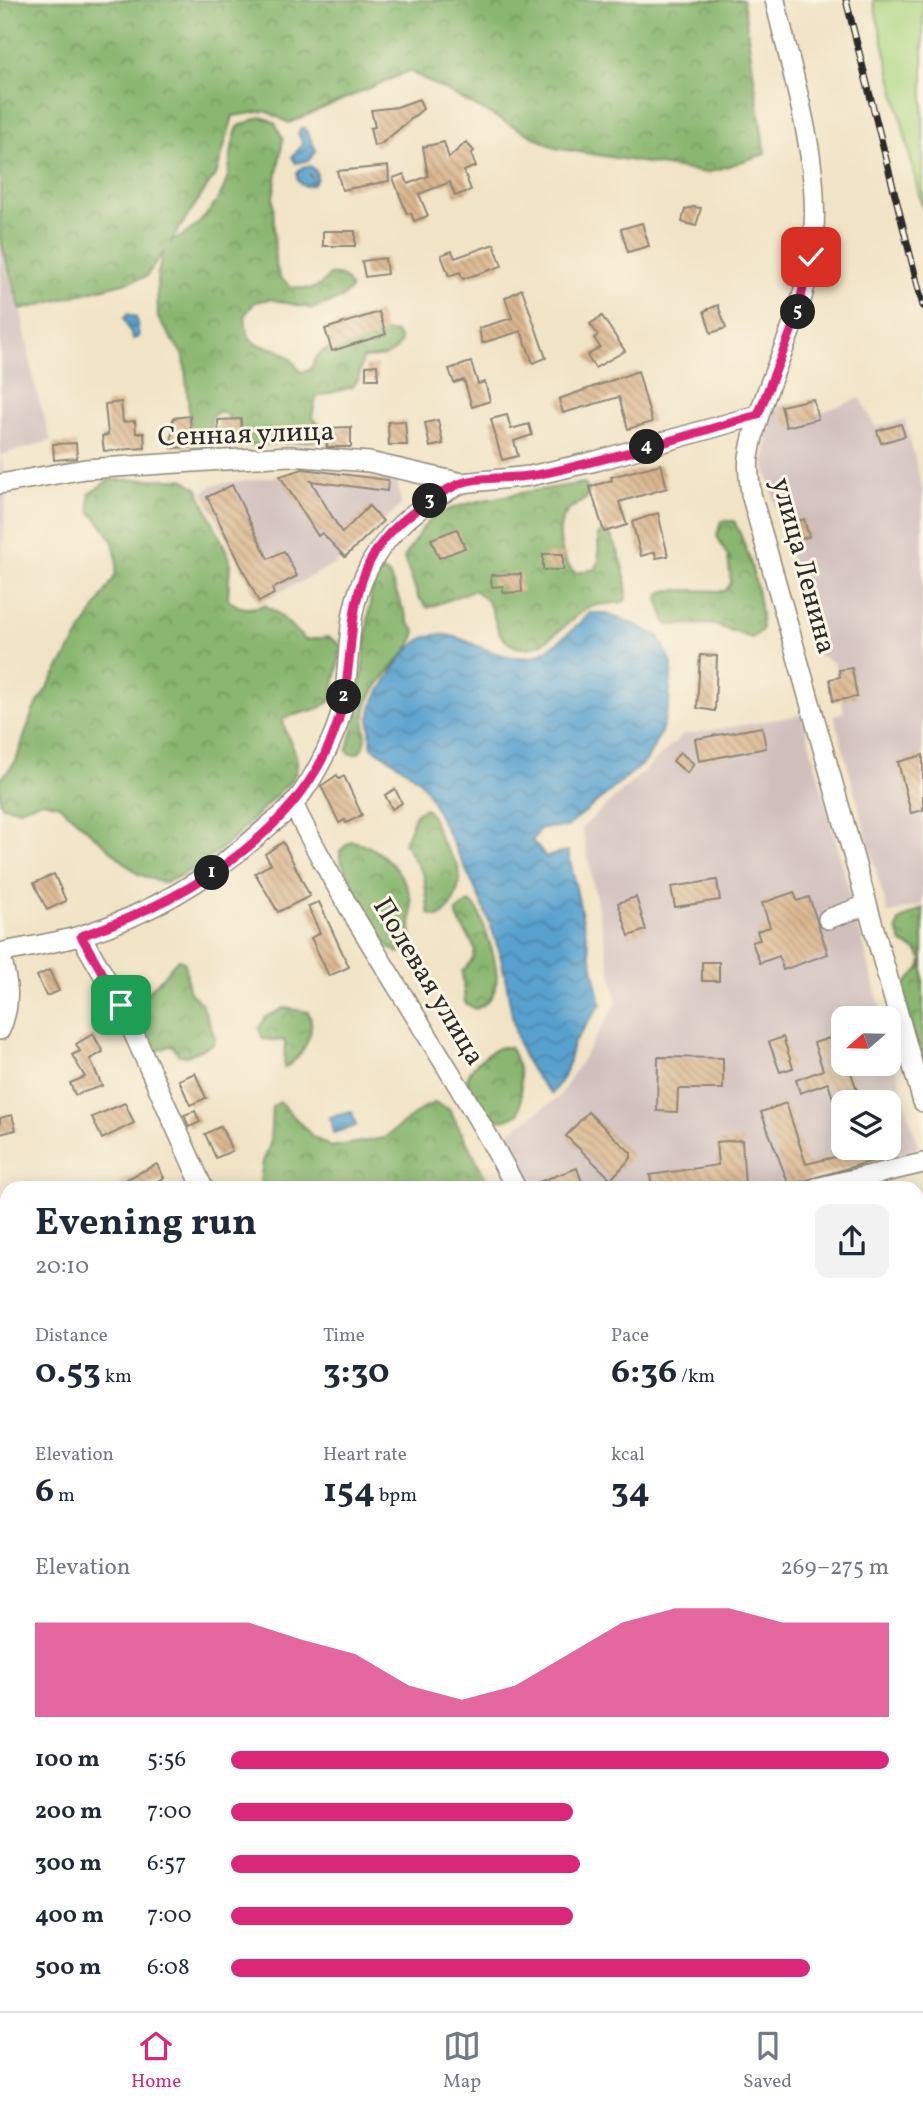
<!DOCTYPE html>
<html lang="en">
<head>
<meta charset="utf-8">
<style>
	body { margin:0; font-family:Vollkorn,serif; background:#f2f2f3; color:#1f2937; height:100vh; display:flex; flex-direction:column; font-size:26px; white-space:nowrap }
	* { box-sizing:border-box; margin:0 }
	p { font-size:23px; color:#747a83 }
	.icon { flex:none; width:38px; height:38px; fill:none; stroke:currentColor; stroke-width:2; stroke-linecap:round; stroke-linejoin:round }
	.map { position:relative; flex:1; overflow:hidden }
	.drawer { position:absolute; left:0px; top:1181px; width:924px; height:831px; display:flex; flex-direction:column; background:#fff; border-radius:21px 21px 0 0; box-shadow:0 4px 18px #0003 }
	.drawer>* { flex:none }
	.needle { width:46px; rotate:250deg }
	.tools { position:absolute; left:831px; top:1006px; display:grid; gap:14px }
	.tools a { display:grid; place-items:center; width:70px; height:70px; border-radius:14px; background:#fff; box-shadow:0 4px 18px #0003; font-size:35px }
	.pin { position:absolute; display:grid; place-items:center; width:60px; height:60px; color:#fff; margin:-30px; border-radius:14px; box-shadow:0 4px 10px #0006 }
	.km { position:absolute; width:35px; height:35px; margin:-18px; border-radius:50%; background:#222; color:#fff; font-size:19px; line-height:35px; text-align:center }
	.round { display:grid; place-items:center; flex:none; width:74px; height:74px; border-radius:14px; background:#f2f2f3 }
	.summary { display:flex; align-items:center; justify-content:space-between; height:119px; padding:0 35px }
	h1 { font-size:38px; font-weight:700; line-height:52px }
	.figures { display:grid; grid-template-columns:repeat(3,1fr); gap:10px; height:119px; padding:7px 35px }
	.figures div { display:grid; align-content:center }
	.figures b { font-size:35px; font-weight:700 }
	.figures small { font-size:19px; font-weight:400 }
	.figures p { font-size:19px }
	.chart { height:196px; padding:14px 35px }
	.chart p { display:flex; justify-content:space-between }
	.chart svg { width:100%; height:126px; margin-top:7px; fill:#db2777; opacity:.7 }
	ul { padding:0 35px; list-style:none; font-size:23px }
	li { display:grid; grid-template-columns:112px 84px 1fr; align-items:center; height:52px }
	li i { height:18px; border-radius:9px; background:#db2777 }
	.tab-bar { display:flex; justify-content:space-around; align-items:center; height:98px; border-top:2px solid #e0e1e3; background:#fff; font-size:19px; color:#747a83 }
	.tab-bar a { display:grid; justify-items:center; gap:4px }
	.tab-bar .selected { color:#db2777 }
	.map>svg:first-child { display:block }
	.industrial { fill:#d1bfbe; fill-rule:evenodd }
	.green { fill:#acd581; stroke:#6c8056; stroke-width:2 }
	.forest { fill:url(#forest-crowns); stroke:#5a704d; stroke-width:2 }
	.water { fill:url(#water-waves); stroke:#42667d; stroke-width:2 }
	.building { fill:url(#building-back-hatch) }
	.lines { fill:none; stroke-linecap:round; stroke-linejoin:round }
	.minor-casing { stroke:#8e8778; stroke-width:22 }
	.path { stroke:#8e8778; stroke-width:2.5; stroke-dasharray:5 5; stroke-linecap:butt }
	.minor { stroke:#fff; stroke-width:19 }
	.rail-casing { stroke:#2b2b2b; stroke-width:7 }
	.rail { stroke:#fcf5e5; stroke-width:4.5; stroke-dasharray:13; stroke-linecap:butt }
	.route-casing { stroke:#fff; stroke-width:14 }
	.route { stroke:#db2777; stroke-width:9 }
	.labels { text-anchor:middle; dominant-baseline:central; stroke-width:6; stroke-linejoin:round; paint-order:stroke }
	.street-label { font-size:28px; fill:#2b2b2b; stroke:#fcf5e5 }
</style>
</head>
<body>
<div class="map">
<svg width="923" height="2011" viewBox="0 0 923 2011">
	<defs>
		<pattern id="forest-crowns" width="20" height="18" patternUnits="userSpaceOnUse" patternTransform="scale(1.75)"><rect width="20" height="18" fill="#89b66f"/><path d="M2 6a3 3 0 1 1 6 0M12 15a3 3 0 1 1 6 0" fill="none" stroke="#70945b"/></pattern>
		<pattern id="water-waves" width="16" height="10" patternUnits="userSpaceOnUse" patternTransform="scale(1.75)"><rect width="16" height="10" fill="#59a1cf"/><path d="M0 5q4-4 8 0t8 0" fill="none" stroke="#4a83a8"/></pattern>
		<pattern id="building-back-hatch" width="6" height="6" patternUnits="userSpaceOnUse" patternTransform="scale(1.75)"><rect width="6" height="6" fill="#dbb790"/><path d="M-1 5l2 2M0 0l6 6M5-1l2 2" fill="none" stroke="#b29576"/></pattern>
	</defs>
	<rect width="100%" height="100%" fill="#fcf5e5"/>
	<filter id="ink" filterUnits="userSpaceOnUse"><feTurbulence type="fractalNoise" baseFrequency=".0143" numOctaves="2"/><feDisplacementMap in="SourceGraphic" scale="14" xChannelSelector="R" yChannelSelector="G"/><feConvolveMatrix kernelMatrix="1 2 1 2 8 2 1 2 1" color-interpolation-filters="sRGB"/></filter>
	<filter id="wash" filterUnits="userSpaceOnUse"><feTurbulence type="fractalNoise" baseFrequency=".00686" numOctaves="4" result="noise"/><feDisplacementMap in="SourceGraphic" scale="28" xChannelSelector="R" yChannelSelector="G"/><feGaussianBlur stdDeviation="1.57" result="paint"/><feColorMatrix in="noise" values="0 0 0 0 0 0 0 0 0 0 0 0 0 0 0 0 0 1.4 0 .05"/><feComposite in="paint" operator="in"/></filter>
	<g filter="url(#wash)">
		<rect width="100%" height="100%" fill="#f1e3c6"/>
		<g class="industrial">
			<path d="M0,238L21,310L35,386L51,441L1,455L6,493L0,580Z"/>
			<path d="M861,398L875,427L905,420L923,491V904L888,914L834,715L844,712L842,700L833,701L830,679L837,677L834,663L817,654L764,462L773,408L813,399L817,414Z"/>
			<path d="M307,468L398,482L401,505L334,565L259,602L203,492L213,485L282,476Z"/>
			<path d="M802,715L883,1018H844V1064H889V1041L918,1148L776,1188H530L505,1135L559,1097L617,1003L582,828L683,735ZM844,1102H889V1148H844Z"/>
			<path d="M923,1255V1337L917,1339V1257Z"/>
		</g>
		<path class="green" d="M873,0H923V210L922,207Z"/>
		<g class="forest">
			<path d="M0,0H743L765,154L707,173L555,148L409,71L289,123L266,111L233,116L217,172L171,241C194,234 220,203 227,179C232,162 230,141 239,126L260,117L268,119L275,123L283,139L273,197L275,262L280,278L292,287L311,289L319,286L330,275C342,274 346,277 351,289L342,298L312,309L270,299L255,302L245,315C247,356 262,339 285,354C292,358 296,366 300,372C315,372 311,362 319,354C330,343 374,336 391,332L396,333L401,340C395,359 379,357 363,358L358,380L352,387L316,397L312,417L322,427L320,440L242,446L233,440L228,415L219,411L211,417L212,454L193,452L184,357L158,318L157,276L164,251L146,277L21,310L0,238Z"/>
			<path d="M183,479L197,488L230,559L228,598C238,611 251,609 265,605L280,615L305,640L329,637L342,646L331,701L320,708L283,718C282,736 304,755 295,774C292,782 280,791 273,798C241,833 209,865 164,883L138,874L59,805L42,801L19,809L3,806L0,801V780L16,761L33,711L115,576C121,547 109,532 90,511L89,494L109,480Z"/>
			<path d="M584,483L589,491L586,499C580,503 572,506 567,512C554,527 560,562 576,573L596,569L599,561L598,535L605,530C617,537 631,588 625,601C613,605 597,603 587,608C564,623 533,667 504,639C490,625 500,605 473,590L428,608L418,597L404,558C412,545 421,528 432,518C455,500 551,489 584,483Z"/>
			<path d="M721,521H734C750,551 761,597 762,630L752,638L712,624L667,625L658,599L662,592L670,590L725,591L731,583L728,557L717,536Z"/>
			<path d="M383,571L389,575L409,623L416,632C408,659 371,681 365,712C362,729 372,741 357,754H350L347,749L357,717L373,579Z"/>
			<path d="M425,808C434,815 435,828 440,838C444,848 454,857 458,867C463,884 454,908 439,917L429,914L424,876L404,843L416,813Z"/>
			<path d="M351,841C378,845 406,872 411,901C413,915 410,931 410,946L399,953C377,947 350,880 340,858V851Z"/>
			<path d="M468,902C480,906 481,920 485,930C494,955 510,996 475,1009L465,1003L462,971C491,945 463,941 456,912Z"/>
			<path d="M923,908V1070L902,988L920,968L922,959L916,950L902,943L897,930L899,921Z"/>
			<path d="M179,959L185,963L189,991L202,1004L215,1038L213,1044L187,1056L179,1055L172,1045L152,1053C132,1020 131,1006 160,980C168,973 170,964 179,959Z"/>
			<path d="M284,1008L308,1012C318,1031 301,1059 284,1068L285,1041L263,1039L259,1028L266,1017Z"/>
			<path d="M501,1047H510C521,1063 523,1094 519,1113C513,1116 506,1121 498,1119C484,1116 465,1090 468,1076C472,1064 490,1051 501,1047Z"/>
			<path d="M280,1102L312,1136L331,1147L384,1138L423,1108L434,1103L449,1109L491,1188H412L406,1185L396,1188H259L263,1162L270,1144L272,1107Z"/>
			<path d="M6,1526L7,1675L0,1684V1527Z"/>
			<path d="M917,1597L923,1604V1643H917Z"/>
			<path d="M923,1671V1773L917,1778V1675Z"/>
			<path d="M7,1731V1785L0,1774V1732Z"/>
			<path d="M6,1937L7,2000L2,2002L0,1956L4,1950L0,1941Z"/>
			<path d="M923,1979V2011H847L844,2006H917V1981Z"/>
		</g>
		<g class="water">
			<path d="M301,128H305L316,150L309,160L296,163L292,157L303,144L298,133Z"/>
			<circle cx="307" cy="176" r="10"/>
			<path d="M128,314L136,317L139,337L133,339L124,318Z"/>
			<path d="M590,613H604L631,623L659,636L672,664L669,704L661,732L647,760L567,827L541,828L532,841L546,857L568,851L601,1004L573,1044L566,1072L552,1094C506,1053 515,1004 499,951C486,907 464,865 443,824C435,809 429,789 416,778C403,766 386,757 372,747C366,705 370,708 391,673C439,593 472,664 530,657C548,655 576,626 590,613Z"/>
			<path d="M352,1112L356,1126L333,1133L330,1117Z"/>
		</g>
		<g id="blocks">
			<g class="building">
				<path d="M419,99L423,109L381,144L374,146L370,128L375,127L371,110L397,107Z"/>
				<path d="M444,142L449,158L466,142L474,151L471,154L476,166L464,171L471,190L455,196L450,182L419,194L428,216L414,221L411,213L407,214L393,178L404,174L408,184L428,176L423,147Z"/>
				<path d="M388,166L389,181L342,190L337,171Z"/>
				<path d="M694,207L701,208L696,226L682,222L685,209Z"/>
				<path d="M642,223L649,246L628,252L621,229Z"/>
				<rect x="323" y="231" width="32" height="15"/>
				<path d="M494,244L502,266L463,279L460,272L449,276L441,255L452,251L455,258Z"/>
				<path d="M385,258L387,274L365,277L362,261Z"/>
				<path d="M522,289L546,358L533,363L521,331L482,343L479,328L512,318L505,298Z"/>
				<path d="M718,305L726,328L711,333L704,311Z"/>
				<path d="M379,312L386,334L332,351L325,329Z"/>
				<path d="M602,316L625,351L595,368L587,356L600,347L594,338L598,335L590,324Z"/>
				<path d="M471,362L478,384L485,382L490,401L472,407L464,380L454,383L449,369Z"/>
				<path d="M377,365L378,379H366V366Z"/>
				<path d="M638,371L652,422L628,429L619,397L563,413L559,399Z"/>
				<path d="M813,399L818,419L786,427L781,406Z"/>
				<path d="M121,402L123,422L135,421L136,433H144L145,448L104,451L102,436L108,435L105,404Z"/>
				<path d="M507,415L511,429L529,424L532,435L514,441L518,456L502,460L491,419Z"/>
				<path d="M190,416L192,447L171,448L173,418Z"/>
				<path d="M241,419L242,440L219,442L218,420Z"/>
				<path d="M438,420L443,444L430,447L425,423Z"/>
				<path d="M405,421L407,445H389L388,422Z"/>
				<path d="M901,424L905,436L881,443L877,431Z"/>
				<path d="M351,427V447H327L326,428Z"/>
				<path d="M76,443L77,458L54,460L53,444Z"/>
				<path d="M661,464L667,488L619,502L627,525L604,532L590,487L612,480L611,477Z"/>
				<path d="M303,469L388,480L387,491L311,481L342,533L369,506L383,521L345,557L322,533L318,536L280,476Z"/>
				<path d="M232,485L268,559L284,551L297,576L272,589L274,594L259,602L207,497Z"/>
				<path d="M658,513L668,556L656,558L655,552L641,556L632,522Z"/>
				<path d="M804,519L809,537L794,540L790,523Z"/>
				<path d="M457,529L465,548L439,558L431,539Z"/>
				<rect x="543" y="554" width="20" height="16"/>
				<path d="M521,574L522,592L503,593V586L492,587L491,575Z"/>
				<path d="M700,655L717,656L715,711L697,708Z"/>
				<path d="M852,668L857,697L833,701L830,679L840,677L839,670Z"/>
				<path d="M762,727L766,748L699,761L695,739Z"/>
				<path d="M680,752L694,764L687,773L673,761Z"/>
				<path d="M923,755V810L911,813L898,762Z"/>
				<path d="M337,775L339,779L344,776L362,815L346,823L345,820L339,823L321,786Z"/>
				<path d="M395,789L402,803L392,809L385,795Z"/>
				<path d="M283,842L310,896L278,912L255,873L271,864L265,854Z"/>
				<path d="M54,874L66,901L47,910L34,883Z"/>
				<path d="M717,880L720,900L675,907L671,887Z"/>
				<path d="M794,892L797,901L809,897L828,954L783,970L779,956L760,963L752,942L760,940L757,931L770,927L762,903Z"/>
				<path d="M636,897L646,930L629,936L618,903Z"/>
				<path d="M319,902L349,967L329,976L311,938L320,933L308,906Z"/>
				<rect x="702" y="962" width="17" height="19"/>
				<path d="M49,970L59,991L46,996L37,976Z"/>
				<path d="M93,1034L103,1052L90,1059L102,1086L75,1095L70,1083L85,1077L72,1055L80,1051L76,1044Z"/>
				<path d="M839,1035L844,1064H848L861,1102H834L828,1083L800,1093L796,1080L823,1070L814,1043Z"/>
				<path d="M783,1037L793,1068L780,1072L769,1042Z"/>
				<path d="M658,1057L723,1058V1089H678L677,1112L657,1111Z"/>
				<path d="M195,1073L206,1098L190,1105L179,1080Z"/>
				<path d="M125,1103L134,1123L102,1139L92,1117Z"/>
				<path d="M786,1103L806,1164L851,1153L849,1148H877L880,1159L789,1185L761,1112Z"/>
				<path d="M195,1111L200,1122L189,1127L184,1115Z"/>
				<path d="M588,1112L631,1153V1158L611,1179L566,1136Z"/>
				<path d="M12,1115L16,1130L0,1134V1118Z"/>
				<path d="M221,1126L232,1151L216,1158L205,1134Z"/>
				<path d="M742,1140L745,1186L652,1188L650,1175L718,1165L716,1142Z"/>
				<path d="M157,1164L164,1178L143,1188H109Z"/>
				<path d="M577,1168L584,1188H528V1186Z"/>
			</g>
		</g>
	</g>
	<g filter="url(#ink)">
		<use href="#blocks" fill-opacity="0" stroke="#8e8778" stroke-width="2"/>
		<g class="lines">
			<g class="minor-casing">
				<g id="minor">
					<path d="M775,0C794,83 825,172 811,258C800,328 760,388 749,457C747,469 750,482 751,494L923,1102"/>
					<path d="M0,484L85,469L289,456L369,462L462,483L530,476L596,461L758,415"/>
					<path d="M293,804C358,937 448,1057 516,1188"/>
					<path d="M828,919L867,905"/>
					<path d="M81,936L121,1005L203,1188"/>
					<path d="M0,953C27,947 56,943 83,935C151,914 213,876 265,829C274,821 285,814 293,805C311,783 327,752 337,726C348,694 347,659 351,626C359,557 402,513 462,483"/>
					<path d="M0,954C8,982 12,1002 0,1030"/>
					<path d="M816,1188L923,1163"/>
					<path d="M0,1391L7,1394"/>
					<path d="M917,1795L923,1791"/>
					<path d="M917,1901L923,1913"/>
					<path d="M457,2011L492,2006"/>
				</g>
			</g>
			<g class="path">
				<path d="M311,175L316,185"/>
				<path d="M518,2011L540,2006"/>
			</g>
			<use href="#minor" class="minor"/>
			<g class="rail-casing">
				<path id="rail" d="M846,0L923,306"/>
			</g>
			<use href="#rail" class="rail"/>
		</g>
	</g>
	<g class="lines" filter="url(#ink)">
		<g class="route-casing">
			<path id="route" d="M121,1005L81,936C191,898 316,825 343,703C357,634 343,568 406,518C422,505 440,492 459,484C479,476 507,479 528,476C550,473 573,467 595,461C650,448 704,430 758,415L794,324L811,257"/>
		</g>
		<use href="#route" class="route"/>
	</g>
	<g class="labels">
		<g class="street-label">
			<text transform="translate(246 435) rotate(-2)">Сенная улица</text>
			<text transform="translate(803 566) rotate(75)">улица Ленина</text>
			<text transform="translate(428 982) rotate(59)">Полевая улица</text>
		</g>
	</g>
</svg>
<div class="tools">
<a><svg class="needle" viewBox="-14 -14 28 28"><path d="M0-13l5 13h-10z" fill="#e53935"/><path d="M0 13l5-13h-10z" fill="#747a83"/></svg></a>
<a><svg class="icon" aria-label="layers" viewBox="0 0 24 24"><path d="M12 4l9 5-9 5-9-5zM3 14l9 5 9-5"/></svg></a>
</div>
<div class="pin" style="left:121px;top:1005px;background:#1e9e55"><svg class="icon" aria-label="arrive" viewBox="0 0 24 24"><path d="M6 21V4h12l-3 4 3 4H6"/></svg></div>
<div class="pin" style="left:811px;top:257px;background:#d93025"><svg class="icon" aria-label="check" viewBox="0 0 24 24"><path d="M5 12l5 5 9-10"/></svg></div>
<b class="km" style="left:212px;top:873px">1</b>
<b class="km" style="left:344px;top:697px">2</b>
<b class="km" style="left:430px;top:501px">3</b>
<b class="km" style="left:647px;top:447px">4</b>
<b class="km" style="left:798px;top:312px">5</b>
<section class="drawer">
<div class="summary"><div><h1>Evening run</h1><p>20:10</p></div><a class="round"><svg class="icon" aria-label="share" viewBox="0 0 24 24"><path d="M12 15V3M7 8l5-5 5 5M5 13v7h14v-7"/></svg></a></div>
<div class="figures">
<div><p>Distance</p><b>0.53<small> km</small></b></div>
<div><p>Time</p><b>3:30</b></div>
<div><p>Pace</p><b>6:36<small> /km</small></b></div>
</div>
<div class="figures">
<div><p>Elevation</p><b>6<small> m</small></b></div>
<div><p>Heart rate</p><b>154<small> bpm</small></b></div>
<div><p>kcal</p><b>34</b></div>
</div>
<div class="chart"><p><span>Elevation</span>269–275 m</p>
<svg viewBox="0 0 160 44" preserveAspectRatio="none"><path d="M0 44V11L10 11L20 11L30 11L40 11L50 17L60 22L70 33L80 38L90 33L100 22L110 11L120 6L130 6L140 11L150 11L160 11V44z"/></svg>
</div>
<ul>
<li><b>100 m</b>5:56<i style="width:100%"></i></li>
<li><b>200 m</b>7:00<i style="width:52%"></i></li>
<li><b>300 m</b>6:57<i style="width:53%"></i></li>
<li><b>400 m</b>7:00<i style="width:52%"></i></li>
<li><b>500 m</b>6:08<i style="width:88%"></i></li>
</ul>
</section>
</div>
<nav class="tab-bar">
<a class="selected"><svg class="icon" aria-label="home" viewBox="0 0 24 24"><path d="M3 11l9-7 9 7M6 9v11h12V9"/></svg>Home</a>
<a><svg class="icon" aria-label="map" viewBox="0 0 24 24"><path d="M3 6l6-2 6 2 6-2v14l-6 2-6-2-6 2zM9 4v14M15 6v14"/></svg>Map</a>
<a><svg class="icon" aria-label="saved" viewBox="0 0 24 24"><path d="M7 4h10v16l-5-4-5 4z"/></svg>Saved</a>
</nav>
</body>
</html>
